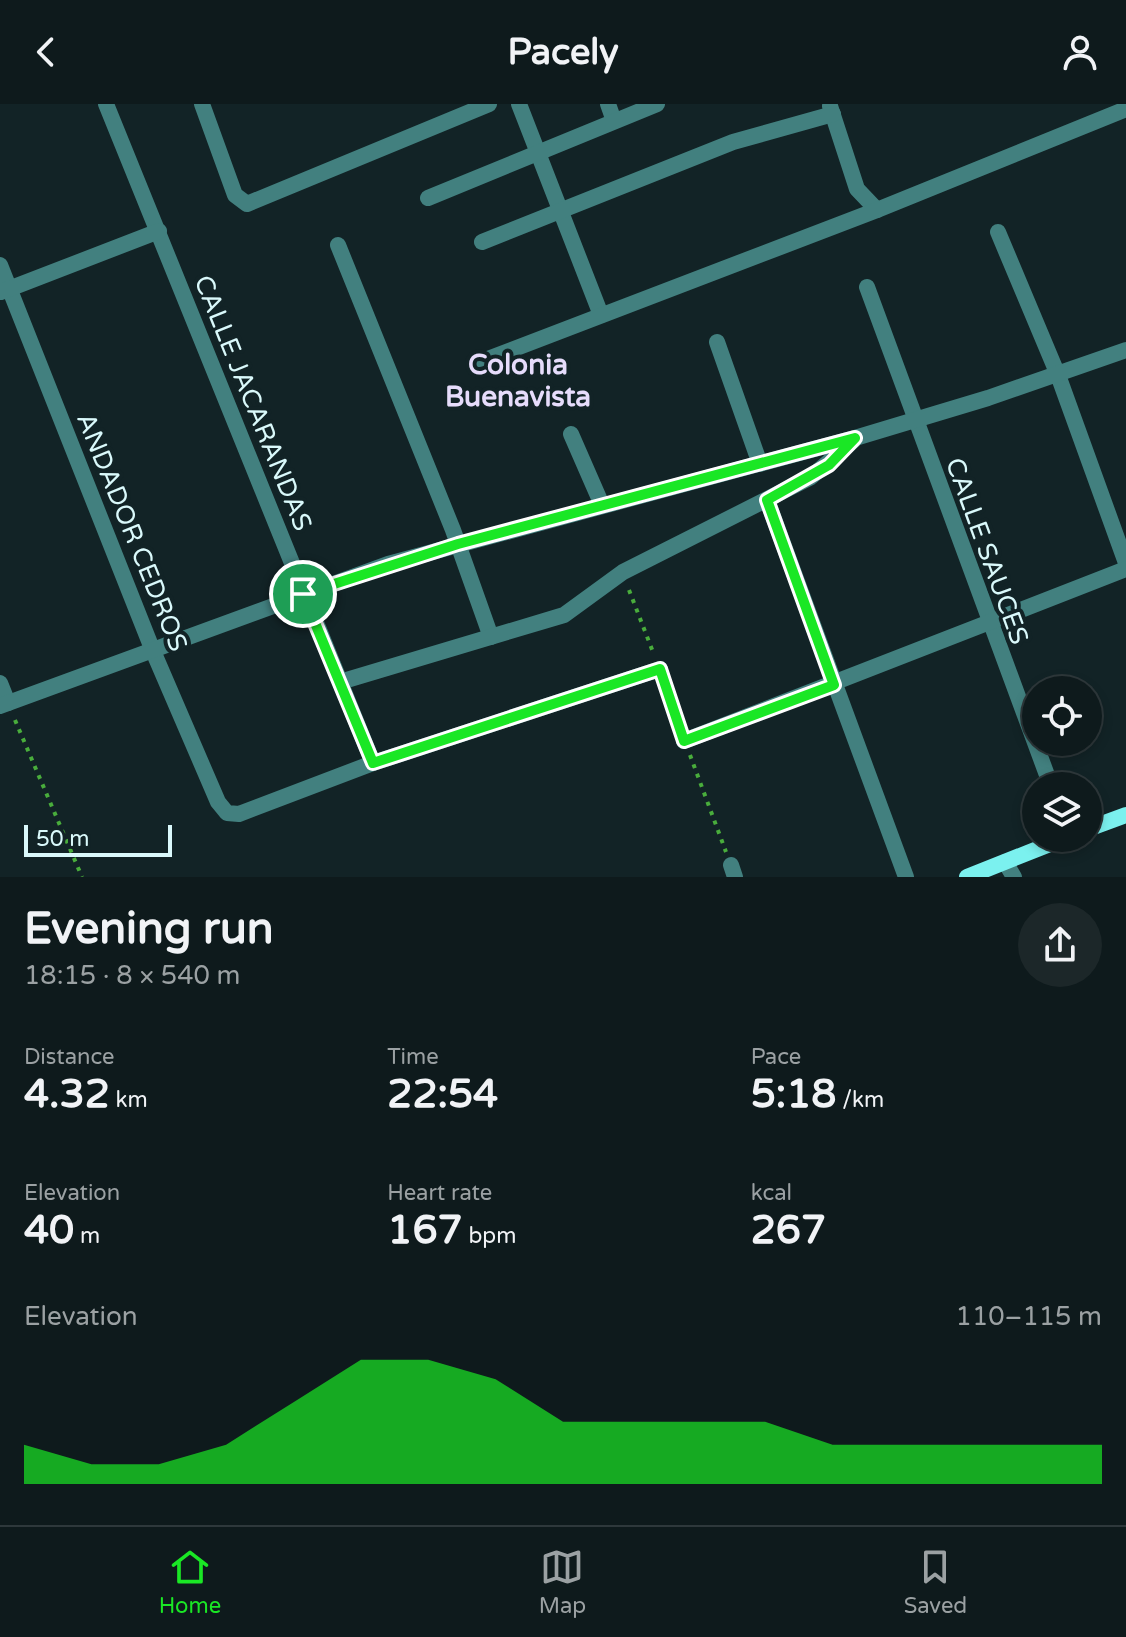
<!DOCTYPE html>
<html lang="en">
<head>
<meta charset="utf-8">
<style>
	body { margin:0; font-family:"Varela Round",sans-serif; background:#1c2729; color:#f1f3f6; height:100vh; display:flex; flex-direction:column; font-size:30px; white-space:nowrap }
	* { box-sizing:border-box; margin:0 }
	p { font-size:26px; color:#9ba1a3 }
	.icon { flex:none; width:44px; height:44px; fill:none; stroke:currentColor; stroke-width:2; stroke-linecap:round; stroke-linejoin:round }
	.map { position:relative; height:773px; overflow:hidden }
	.side { display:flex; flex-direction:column; background:#0e1a1c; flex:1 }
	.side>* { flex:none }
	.fabs { position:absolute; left:1022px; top:572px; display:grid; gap:16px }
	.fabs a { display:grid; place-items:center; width:80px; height:80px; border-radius:50%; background:#0e1a1c; box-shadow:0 4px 12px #0003,0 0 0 2px #2e383b; font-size:40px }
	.scale { position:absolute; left:24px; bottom:20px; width:148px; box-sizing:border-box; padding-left:8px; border:4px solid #daf9fb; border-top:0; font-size:22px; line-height:28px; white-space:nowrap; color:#daf9fb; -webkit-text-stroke:6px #122326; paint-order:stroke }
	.pin { position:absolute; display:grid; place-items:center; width:68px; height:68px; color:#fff; margin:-34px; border:4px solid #fff; border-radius:50%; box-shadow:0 2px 8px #0007 }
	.round { display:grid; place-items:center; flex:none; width:84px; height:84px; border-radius:42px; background:#1c2729 }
	.head { display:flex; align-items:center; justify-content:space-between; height:136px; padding:0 24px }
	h1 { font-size:44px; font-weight:800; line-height:60px }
	.metrics { display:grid; grid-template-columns:repeat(3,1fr); gap:12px; height:136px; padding:8px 24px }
	.metrics div { display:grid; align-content:center }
	.metrics b { font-size:40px; font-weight:800 }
	.metrics small { font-size:22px; font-weight:400 }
	.metrics p { font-size:22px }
	.chart { height:224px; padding:16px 24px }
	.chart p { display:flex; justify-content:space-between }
	.chart svg { width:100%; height:144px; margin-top:8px; fill:#1ae725; opacity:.7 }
	header { display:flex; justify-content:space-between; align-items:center; height:104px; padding:0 24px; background:#0e1a1c; font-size:36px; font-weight:800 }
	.dock { display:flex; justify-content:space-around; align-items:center; height:112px; border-top:2px solid #2e383b; background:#0e1a1c; font-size:22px; color:#9ba1a3 }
	.dock a { display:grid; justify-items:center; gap:4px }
	.dock .on { color:#1ae725 }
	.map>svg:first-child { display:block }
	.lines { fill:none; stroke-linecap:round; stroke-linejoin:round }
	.path { stroke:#49ad3c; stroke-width:4; stroke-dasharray:4 6; stroke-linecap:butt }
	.street { stroke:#42807f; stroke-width:16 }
	.secondary { stroke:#7bf1ef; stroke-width:16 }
	.route-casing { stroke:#fff; stroke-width:16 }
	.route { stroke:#1ae725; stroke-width:10 }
	.labels { text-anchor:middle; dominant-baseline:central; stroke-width:8; stroke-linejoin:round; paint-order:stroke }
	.street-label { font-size:26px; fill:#daf9fb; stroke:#122326 }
	.neighbourhood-label { font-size:28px; font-weight:bold; fill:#e6dcfb; stroke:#122326 }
</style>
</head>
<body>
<header><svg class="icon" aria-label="back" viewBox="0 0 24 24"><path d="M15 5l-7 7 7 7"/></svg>Pacely<svg class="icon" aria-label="person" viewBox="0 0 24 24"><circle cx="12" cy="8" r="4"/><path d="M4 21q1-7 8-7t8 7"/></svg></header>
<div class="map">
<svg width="1126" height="773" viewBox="0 0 1126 773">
	<rect width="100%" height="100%" fill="#122326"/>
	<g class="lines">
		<g class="path">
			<path d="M629,486L653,548"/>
			<path d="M665,579L679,620"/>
			<path d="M15,616L82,773"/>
			<path d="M690,651L726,748"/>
		</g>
		<g class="street">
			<path d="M106,0L373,659"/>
			<path d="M202,0L235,91L247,100L489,0"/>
			<path d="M519,0L601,211"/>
			<path d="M608,0L614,17"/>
			<path d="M830,2L857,85L877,106"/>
			<path d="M428,94L657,0"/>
			<path d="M998,128L1058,271L1126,459"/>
			<path d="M482,138L733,38L833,10"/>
			<path d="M338,141L453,426L491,533"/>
			<path d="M0,161L153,547L218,698L227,709L239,710L373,659L660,565"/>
			<path d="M867,183L1051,682"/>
			<path d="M1,188L159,127"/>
			<path d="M717,238L760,360"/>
			<path d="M480,258L877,106L1126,5"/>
			<path d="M571,330L602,401"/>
			<path d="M767,396L906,773"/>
			<path d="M340,578L564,511L623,468L811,373L854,336"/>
			<path d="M0,579L8,599"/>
			<path d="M0,602L388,460L855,334L988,294L1126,246"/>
			<path d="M684,637L1126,465"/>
			<path d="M1005,758L1014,773"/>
			<path d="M731,761L735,773"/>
		</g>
		<g class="secondary">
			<path d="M1088,725L1126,711"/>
			<path d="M967,773L1065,734"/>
		</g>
	</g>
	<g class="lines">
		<g class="route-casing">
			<path id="route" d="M855,334L829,361L767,396L834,581L684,637L660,565L373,659L303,490L458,440Z"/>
		</g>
		<use href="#route" class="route"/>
	</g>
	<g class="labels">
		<g class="street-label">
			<text transform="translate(253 299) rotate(68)">CALLE JACARANDAS</text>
			<text transform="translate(132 428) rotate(68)">ANDADOR CEDROS</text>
			<text transform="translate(987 447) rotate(70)">CALLE SAUCES</text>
		</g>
		<g class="neighbourhood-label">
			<text x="518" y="261">Colonia<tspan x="518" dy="32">Buenavista</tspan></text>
		</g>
	</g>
</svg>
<div class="fabs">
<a><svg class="icon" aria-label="locate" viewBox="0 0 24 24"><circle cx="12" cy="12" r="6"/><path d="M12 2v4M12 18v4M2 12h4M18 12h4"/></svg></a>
<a><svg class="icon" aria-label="layers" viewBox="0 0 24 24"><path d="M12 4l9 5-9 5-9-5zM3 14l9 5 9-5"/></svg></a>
</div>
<div class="scale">50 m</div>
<div class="pin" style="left:303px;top:490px;background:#1e9e55"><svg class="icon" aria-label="arrive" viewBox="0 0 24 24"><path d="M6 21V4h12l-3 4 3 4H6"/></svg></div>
</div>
<section class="side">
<div class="head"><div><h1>Evening run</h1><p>18:15 · 8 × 540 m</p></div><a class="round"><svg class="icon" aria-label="share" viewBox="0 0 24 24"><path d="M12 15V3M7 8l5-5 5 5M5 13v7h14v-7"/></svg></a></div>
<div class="metrics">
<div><p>Distance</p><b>4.32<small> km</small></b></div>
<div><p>Time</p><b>22:54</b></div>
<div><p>Pace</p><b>5:18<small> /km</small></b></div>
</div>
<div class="metrics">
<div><p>Elevation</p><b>40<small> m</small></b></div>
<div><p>Heart rate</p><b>167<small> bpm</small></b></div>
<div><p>kcal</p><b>267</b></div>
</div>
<div class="chart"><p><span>Elevation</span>110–115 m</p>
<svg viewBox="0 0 160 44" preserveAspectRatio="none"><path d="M0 44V32L10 38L20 38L30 32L40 19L50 6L60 6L70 12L80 25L90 25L100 25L110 25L120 32L130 32L140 32L150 32L160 32V44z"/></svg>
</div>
</section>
<nav class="dock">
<a class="on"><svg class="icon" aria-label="home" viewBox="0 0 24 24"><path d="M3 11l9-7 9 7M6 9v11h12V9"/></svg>Home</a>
<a><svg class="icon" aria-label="map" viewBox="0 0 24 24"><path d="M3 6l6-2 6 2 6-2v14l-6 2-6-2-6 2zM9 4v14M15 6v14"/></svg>Map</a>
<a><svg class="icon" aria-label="saved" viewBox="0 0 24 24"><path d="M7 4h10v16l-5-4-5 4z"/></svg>Saved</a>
</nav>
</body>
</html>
